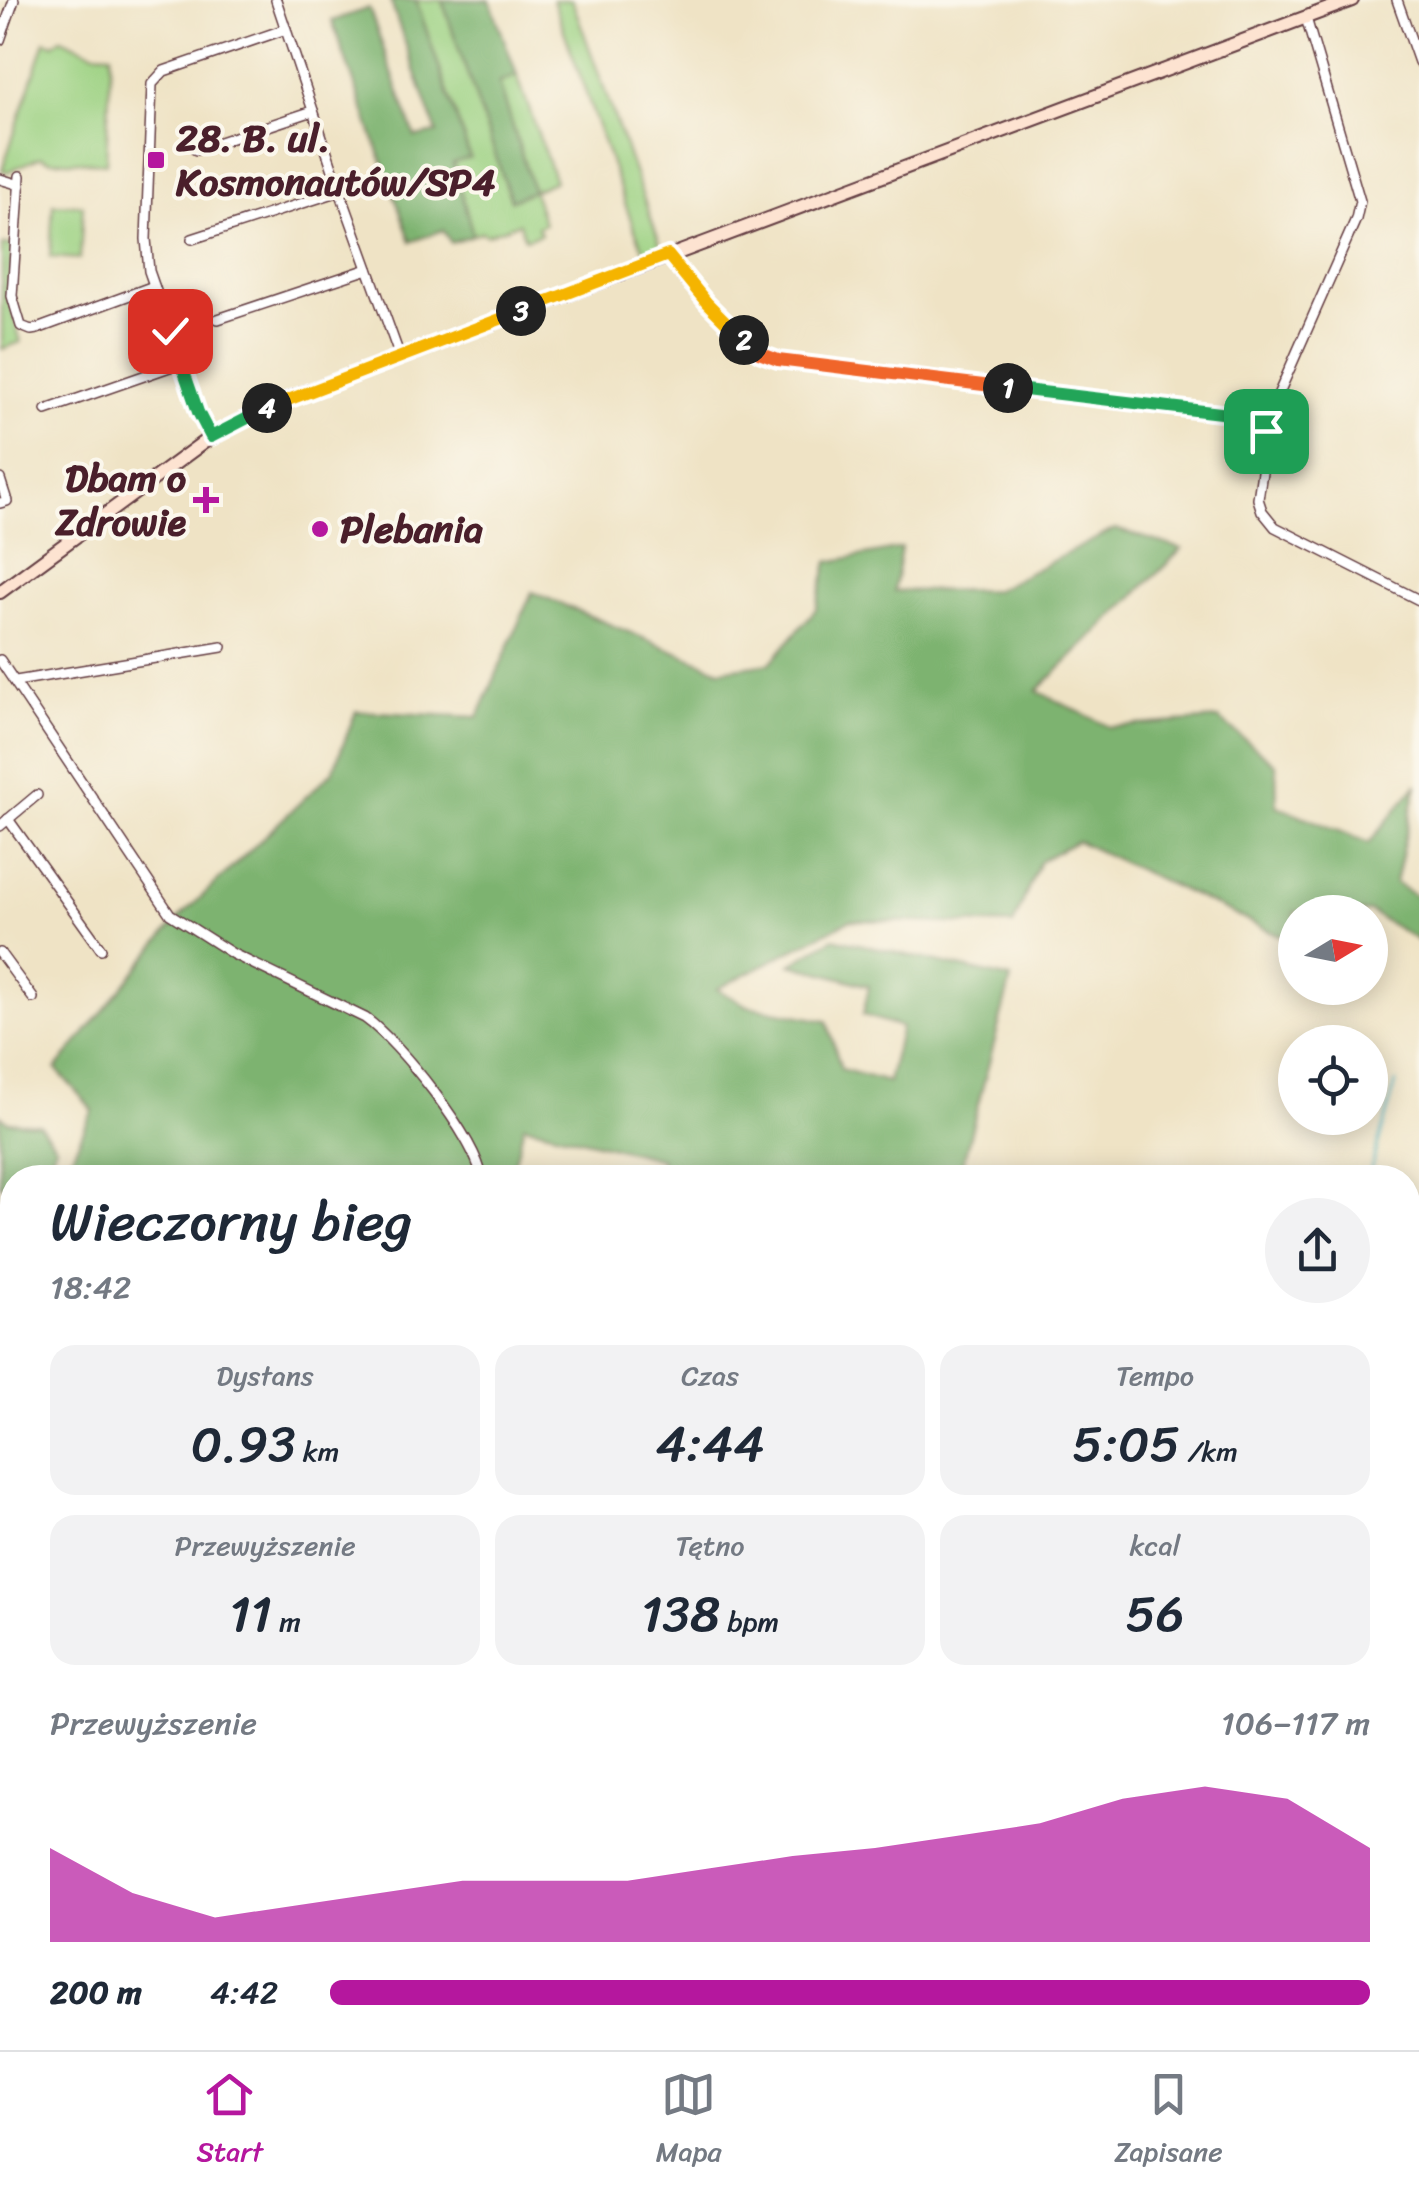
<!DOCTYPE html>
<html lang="pl">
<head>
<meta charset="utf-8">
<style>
	body { margin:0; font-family:Sriracha,sans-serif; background:#f2f2f3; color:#1f2937; height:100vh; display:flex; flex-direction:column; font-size:38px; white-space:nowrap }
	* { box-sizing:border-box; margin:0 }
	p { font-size:32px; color:#747a83 }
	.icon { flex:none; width:55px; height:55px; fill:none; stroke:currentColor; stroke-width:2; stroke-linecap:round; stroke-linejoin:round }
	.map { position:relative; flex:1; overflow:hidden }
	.side { position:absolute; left:0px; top:1165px; width:1420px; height:885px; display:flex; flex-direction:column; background:#fff; border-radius:40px 40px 0 0; box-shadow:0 5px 25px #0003 }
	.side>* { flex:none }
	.needle { width:65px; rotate:80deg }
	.fabs { position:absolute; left:1278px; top:895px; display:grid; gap:20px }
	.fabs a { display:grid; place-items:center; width:110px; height:110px; border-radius:50%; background:#fff; box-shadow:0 5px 25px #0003; font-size:50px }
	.pin { position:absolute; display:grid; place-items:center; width:85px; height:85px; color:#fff; margin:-42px; border-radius:20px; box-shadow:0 5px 15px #0006 }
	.km { position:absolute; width:50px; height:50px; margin:-25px; border-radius:50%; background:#222; color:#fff; font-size:28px; line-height:50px; text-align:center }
	.round { display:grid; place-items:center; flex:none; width:105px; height:105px; border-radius:52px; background:#f2f2f3 }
	.headline { display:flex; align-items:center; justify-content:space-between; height:170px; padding:0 50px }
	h1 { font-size:55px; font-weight:600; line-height:75px }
	.metrics { display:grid; grid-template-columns:repeat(3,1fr); gap:15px; height:170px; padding:10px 50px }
	.metrics div { display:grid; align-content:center; border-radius:25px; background:#f2f2f3; text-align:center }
	.metrics b { font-size:50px; font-weight:600 }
	.metrics small { font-size:28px; font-weight:400 }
	.metrics p { font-size:28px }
	.chart { height:280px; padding:20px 50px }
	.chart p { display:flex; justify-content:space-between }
	.chart svg { width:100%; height:180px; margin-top:10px; fill:#b5179e; opacity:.7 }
	ul { padding:0 50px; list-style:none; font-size:32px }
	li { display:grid; grid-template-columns:160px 120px 1fr; align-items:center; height:75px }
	li i { height:25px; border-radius:12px; background:#b5179e }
	.menu { display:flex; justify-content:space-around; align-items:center; height:140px; border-top:2px solid #e0e1e3; background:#fff; font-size:28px; color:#747a83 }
	.menu a { display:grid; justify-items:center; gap:5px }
	.menu .current { color:#b5179e }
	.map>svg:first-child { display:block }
	.green { fill:#9cd182; stroke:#737856; stroke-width:2.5 }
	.forest { fill:#7db370; stroke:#64694e; stroke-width:2.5 }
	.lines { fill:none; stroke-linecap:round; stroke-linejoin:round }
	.stream { stroke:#46b4c1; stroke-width:2.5 }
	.street-casing { stroke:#633c42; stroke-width:12 }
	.secondary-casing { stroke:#633c42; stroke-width:16 }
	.street { stroke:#fff; stroke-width:9 }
	.secondary { stroke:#fde3d1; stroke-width:12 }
	.split-1-casing { stroke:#fff; stroke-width:20 }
	.split-2-casing { stroke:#fff; stroke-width:20 }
	.split-3-casing { stroke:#fff; stroke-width:20 }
	.split-4-casing { stroke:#fff; stroke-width:20 }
	.split-5-casing { stroke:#fff; stroke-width:20 }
	.split-1 { stroke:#22a559; stroke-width:12 }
	.split-2 { stroke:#f0652b; stroke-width:12 }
	.split-3 { stroke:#f5b400; stroke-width:12 }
	.split-4 { stroke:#f5b400; stroke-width:12 }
	.split-5 { stroke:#22a559; stroke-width:12 }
	.poi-dot { fill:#b5179e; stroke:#fbf7ec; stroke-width:4 }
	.labels { text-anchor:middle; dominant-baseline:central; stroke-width:8; stroke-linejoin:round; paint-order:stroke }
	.poi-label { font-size:38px; font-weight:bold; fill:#4a1f2b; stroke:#fbf7ec; text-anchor:start }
</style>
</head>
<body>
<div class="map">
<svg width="1419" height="2050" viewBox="0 0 1419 2050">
	<rect width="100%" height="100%" fill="#fbf7ec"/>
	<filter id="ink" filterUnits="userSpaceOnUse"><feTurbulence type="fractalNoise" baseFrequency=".01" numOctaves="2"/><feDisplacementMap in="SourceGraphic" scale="20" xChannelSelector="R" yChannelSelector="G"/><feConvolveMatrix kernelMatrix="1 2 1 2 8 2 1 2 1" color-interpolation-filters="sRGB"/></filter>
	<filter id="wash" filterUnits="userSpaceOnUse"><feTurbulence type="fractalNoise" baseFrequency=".0048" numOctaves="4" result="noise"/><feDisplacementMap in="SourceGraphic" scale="40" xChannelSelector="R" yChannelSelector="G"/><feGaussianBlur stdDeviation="2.25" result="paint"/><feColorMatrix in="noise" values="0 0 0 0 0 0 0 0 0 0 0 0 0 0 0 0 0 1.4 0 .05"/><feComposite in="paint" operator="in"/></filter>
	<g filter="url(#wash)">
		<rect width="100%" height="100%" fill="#efe3c5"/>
		<g class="green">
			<path d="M416,0H442L511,200L533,190L499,83L517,75L555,181L533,191L544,224L538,227L541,234L525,239L519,223L486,235L482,232L473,235L453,162L470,157Z"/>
			<path d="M553,0H572L663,252L647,257L633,226Z"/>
			<path d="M61,38L93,52L111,53L106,163L48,160L41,157L7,172L2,170L45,41L54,44Z"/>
			<path d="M53,204L83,205L80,259L50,257Z"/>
			<path d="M2,245H12L8,299L21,342L2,349Z"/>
		</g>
		<g class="forest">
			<path d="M390,0H416L470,158L453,163L473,235L451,243L443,230L411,242L332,21L369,8L415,137L437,133Z"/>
			<path d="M442,0H490L517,75L499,83L533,191L511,200Z"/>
			<path d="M1115,529L1182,549L1037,691L1110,727L1219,719L1276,764L1277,806L1369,843L1417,784L1395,883L1419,898V941L1370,912H1295V932L1280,936L1077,841L1040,861L1013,925L850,920L717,989L748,1006L827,1021L841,1069L888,1082L901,1027L863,1015L869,986L791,964L834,938L1011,979L959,1177H657L661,1159L524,1125L511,1177H62L93,1110L56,1069L177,920L333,771L356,711L478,717L532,592L720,670L770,663L816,609L828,562L901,548L894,591L995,590Z"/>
			<path d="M0,1115L7,1121L39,1124L56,1146L43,1177L12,1178V1192L0,1184Z"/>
		</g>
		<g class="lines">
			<g class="stream">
				<path d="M1368,1178L1396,1083"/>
				<path d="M1408,1392L1419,1395"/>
				<path d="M955,2038L971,2050"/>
				<path d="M104,2050L114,2038"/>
			</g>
		</g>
	</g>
	<g filter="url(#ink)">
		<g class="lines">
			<g class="street-casing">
				<g id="street">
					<path d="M276,0L340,191L400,357"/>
					<path d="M1397,0L1419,62"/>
					<path d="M1306,18L1360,201L1356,219L1271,411L1258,499L1262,511L1275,527L1419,600"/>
					<path d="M0,40L14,0"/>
					<path d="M196,150L313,111"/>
					<path d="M20,176L12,296L21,326L31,330L37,329L154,286"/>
					<path d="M0,179L20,185"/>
					<path d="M192,239L340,191"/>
					<path d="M668,255C687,288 743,350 779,361L1267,421"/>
					<path d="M218,319L368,269"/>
					<path d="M46,410L181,363"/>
					<path d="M211,437L198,412L149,271L146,239L152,84L164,71L286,29"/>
					<path d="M0,479L7,501L0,503"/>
					<path d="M0,660L170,914L233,954L365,1018C399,1042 475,1137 482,1178"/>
					<path d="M16,681L222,647"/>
					<path d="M8,819L101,949"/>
					<path d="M0,826L37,795"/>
					<path d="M0,953L33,998"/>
					<path d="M0,1228L12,1219"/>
					<path d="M0,1750L12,1759"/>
					<path d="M295,2038L310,2050"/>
					<path d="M354,2038L369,2050"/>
					<path d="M1332,2038L1341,2050"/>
				</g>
			</g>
			<g class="secondary-casing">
				<g id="secondary">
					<path d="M0,592L204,442L259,410L1352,0"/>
					<path d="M0,1774L12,1784"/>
					<path d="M325,2038L341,2050"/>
				</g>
			</g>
			<use href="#street" class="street"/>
			<use href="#secondary" class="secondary"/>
		</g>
	</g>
	<g class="lines" filter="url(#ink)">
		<g class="split-1-casing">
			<path id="split-1" d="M1008,388L1246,416L1268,421L1266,431"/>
		</g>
		<g class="split-2-casing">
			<path id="split-2" d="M744,340L759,353L778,360L1008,388"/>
		</g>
		<g class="split-3-casing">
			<path id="split-3" d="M521,311L668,255L707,303L744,340"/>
		</g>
		<g class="split-4-casing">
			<path id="split-4" d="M267,408L521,311"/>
		</g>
		<g class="split-5-casing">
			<path id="split-5" d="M170,331L198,412L211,437L267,408"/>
		</g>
		<use href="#split-1" class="split-1"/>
		<use href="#split-2" class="split-2"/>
		<use href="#split-3" class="split-3"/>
		<use href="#split-4" class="split-4"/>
		<use href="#split-5" class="split-5"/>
	</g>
	<g class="poi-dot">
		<rect x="146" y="150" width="20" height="20" rx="5"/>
		<path d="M201 485h10v10h10v10h-10v10h-10v-10h-10v-10h10z"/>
		<circle cx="320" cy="529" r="10"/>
	</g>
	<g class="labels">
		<g class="poi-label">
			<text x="176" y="138">28. B. ul.<tspan x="176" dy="44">Kosmonautów/SP4</tspan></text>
			<text x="186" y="478" text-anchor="end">Dbam o<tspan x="186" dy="44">Zdrowie</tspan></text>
			<text x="340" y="529">Plebania</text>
		</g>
	</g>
</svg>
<div class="fabs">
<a><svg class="needle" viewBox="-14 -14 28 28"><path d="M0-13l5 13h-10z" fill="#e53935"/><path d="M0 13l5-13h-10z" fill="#747a83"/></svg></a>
<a><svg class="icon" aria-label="locate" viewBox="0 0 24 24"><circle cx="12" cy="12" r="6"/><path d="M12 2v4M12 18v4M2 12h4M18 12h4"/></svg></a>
</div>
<div class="pin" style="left:1266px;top:431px;background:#1e9e55"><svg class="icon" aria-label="arrive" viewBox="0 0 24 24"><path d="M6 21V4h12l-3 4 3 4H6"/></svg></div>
<div class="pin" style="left:170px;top:331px;background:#d93025"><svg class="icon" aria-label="check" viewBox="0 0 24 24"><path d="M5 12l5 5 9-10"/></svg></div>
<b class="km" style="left:1008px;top:388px">1</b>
<b class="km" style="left:744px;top:340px">2</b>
<b class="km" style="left:521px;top:311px">3</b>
<b class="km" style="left:267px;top:408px">4</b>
<section class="side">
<div class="headline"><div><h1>Wieczorny bieg</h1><p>18:42</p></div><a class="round"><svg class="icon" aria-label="share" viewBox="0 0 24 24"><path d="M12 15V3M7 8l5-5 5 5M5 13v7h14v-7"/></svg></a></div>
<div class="metrics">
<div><p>Dystans</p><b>0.93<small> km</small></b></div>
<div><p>Czas</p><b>4:44</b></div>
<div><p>Tempo</p><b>5:05<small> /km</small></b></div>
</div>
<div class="metrics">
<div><p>Przewyższenie</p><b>11<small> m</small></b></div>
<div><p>Tętno</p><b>138<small> bpm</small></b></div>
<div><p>kcal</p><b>56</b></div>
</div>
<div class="chart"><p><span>Przewyższenie</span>106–117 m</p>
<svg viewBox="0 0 160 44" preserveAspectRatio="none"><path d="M0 44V21L10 32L20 38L30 35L40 32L50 29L60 29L70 29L80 26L90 23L100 21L110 18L120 15L130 9L140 6L150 9L160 21V44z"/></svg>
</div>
<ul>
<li><b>200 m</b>4:42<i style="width:100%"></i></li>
</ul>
</section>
</div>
<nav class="menu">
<a class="current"><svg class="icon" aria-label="home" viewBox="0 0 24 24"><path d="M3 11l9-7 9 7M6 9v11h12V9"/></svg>Start</a>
<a><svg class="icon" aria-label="map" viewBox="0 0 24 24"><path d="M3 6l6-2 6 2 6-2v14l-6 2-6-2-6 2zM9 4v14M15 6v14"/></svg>Mapa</a>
<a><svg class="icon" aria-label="saved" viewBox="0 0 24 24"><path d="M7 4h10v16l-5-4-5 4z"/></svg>Zapisane</a>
</nav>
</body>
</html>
